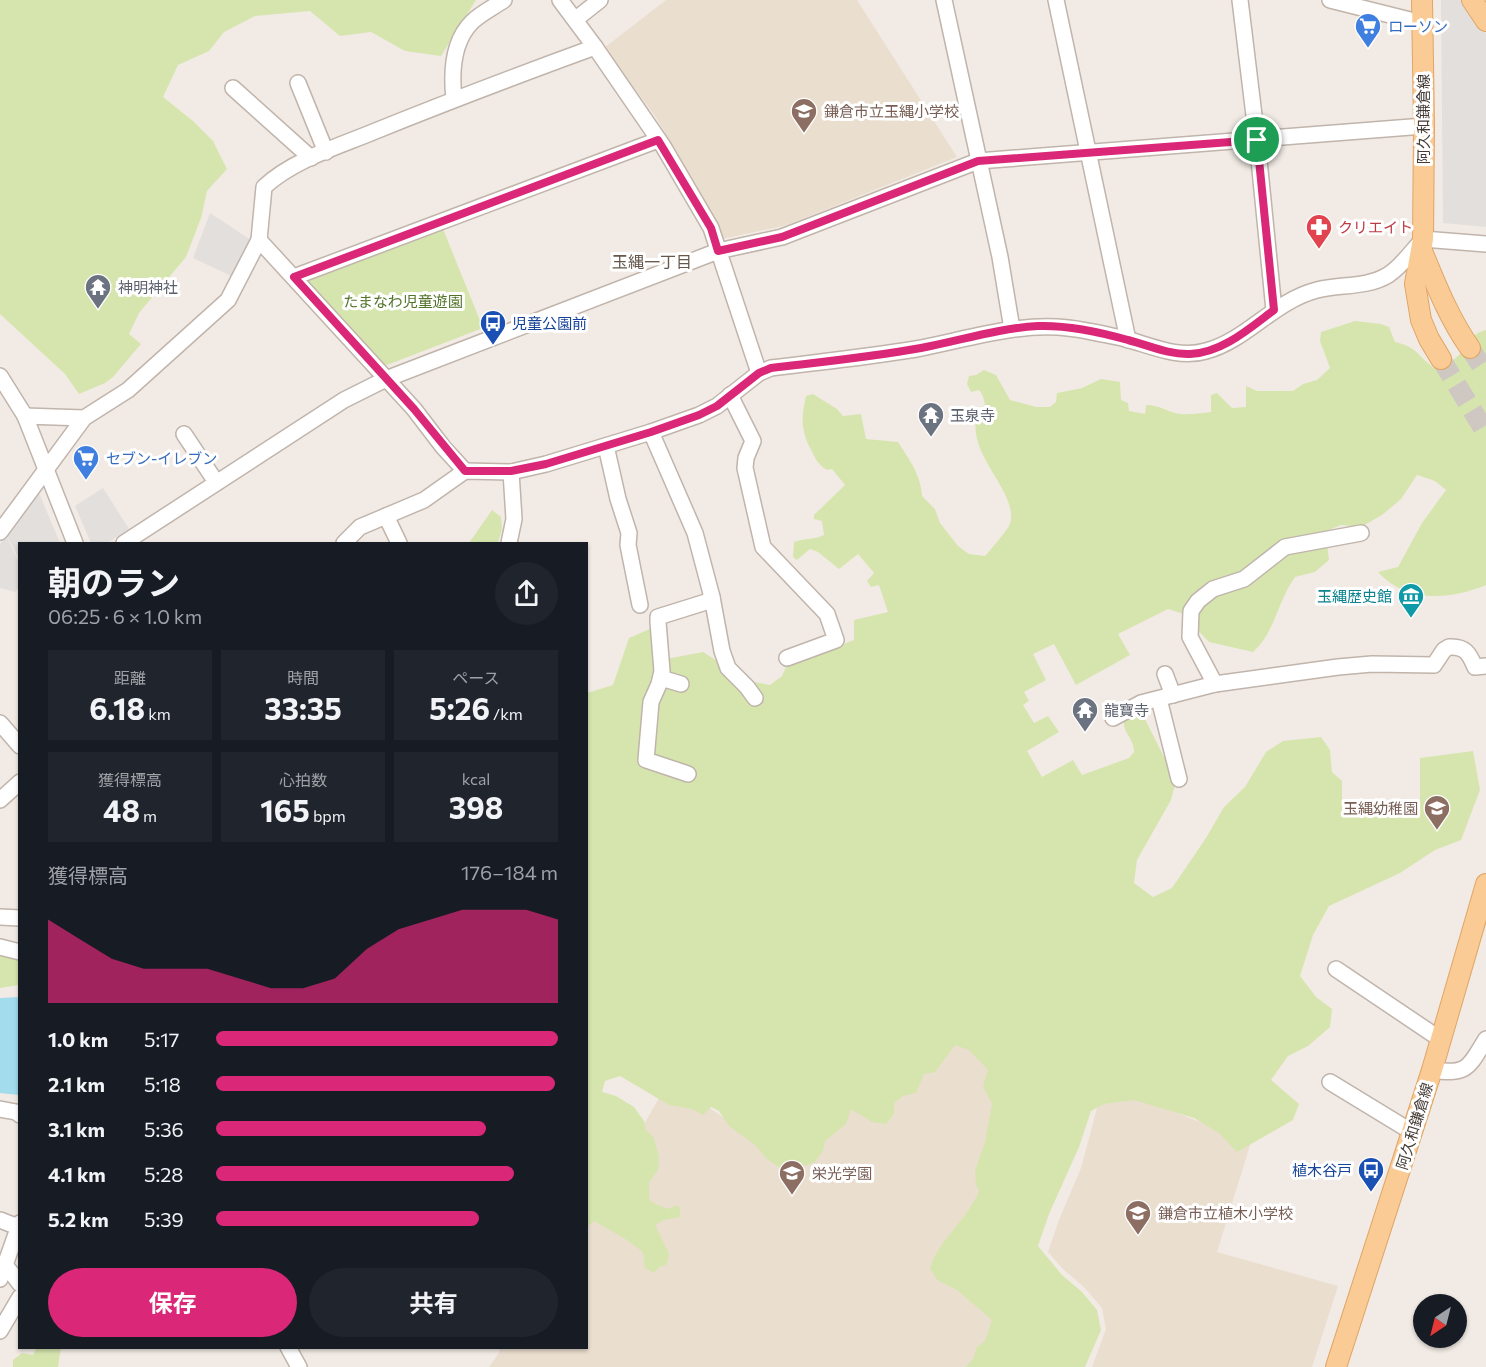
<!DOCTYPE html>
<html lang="ja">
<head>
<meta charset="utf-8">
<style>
	body { margin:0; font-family:Commissioner,"Noto Sans JP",sans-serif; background:#20242c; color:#f1f3f6; height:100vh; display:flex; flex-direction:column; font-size:22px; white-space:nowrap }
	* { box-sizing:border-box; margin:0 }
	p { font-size:20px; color:#9ea1a6 }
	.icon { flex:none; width:33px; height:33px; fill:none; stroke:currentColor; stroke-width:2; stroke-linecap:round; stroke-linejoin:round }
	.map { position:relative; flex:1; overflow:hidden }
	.details { position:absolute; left:18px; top:542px; width:570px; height:807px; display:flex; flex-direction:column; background:#171b24; border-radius:0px; box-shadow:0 2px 4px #0004 }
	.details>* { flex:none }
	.needle { width:39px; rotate:215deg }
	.tools { position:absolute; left:1413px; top:1294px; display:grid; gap:12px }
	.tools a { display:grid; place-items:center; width:54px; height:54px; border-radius:50%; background:#171b24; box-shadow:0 2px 4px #0004; font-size:30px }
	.pin { position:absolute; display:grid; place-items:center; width:51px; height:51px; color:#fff; margin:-26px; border:3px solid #fff; border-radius:50%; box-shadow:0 2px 6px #0007 }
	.round { display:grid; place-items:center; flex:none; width:63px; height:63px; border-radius:32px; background:#20242c }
	.summary { display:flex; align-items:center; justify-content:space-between; height:102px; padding:0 30px }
	h1 { font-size:33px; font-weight:700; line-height:45px }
	.figures { display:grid; grid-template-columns:repeat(3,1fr); gap:9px; height:102px; padding:6px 30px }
	.figures div { display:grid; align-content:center; border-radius:0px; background:#20242c; text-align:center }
	.figures b { font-size:30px; font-weight:700 }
	.figures small { font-size:16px; font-weight:400 }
	.figures p { font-size:16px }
	.chart { height:168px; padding:12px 30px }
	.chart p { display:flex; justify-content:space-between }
	.chart svg { width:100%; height:108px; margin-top:6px; fill:#db2777; opacity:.7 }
	.cta { display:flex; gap:12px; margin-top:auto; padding:12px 30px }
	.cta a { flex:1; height:69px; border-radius:36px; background:#db2777; color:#fff; font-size:24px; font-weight:700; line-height:69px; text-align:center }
	.cta a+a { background:#20242c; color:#f1f3f6 }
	ul { padding:0 30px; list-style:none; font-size:20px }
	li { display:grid; grid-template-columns:96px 72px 1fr; align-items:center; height:45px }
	li i { height:15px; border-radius:8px; background:#db2777 }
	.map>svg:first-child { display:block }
	.education { fill:#eadecf }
	.green { fill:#d6e5ae }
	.parking { fill:#e2dfdd }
	.water { fill:#a2dced }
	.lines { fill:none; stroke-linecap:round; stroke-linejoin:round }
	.major-tunnel { stroke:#cfc8c2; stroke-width:20; stroke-dasharray:20 10; stroke-linecap:butt }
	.minor-casing { stroke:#c0b4ab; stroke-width:18 }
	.major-casing { stroke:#dfa566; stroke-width:22 }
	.minor { stroke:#fff; stroke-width:15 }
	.major { stroke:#facb95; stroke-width:20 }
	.route-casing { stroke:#fff; stroke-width:12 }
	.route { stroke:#db2777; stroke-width:8 }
	.labels { text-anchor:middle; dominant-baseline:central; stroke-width:6; stroke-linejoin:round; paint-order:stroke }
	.shop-label { font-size:15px; fill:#366cbe; stroke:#fff; text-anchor:start }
	.education-label { font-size:15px; fill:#785e54; stroke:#fff; text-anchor:start }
	.street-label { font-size:15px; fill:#443b35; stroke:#fff }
	.health-label { font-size:15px; fill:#be3a42; stroke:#fff; text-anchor:start }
	.worship-label { font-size:15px; fill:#5b616d; stroke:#fff; text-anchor:start }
	.park-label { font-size:15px; fill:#53732a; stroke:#fff }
	.transit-label { font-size:15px; fill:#164399; stroke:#fff; text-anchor:start }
	.culture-label { font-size:15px; fill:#0d838f; stroke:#fff; text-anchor:end }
	.neighbourhood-label { font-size:16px; fill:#66574c; stroke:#fff }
</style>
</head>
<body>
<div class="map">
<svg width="1486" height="1367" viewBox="0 0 1486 1367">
	<rect width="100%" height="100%" fill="#f2ebe5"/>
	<g class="education">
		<path d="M666,0H857L957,157L787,225L722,239L695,183L655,116L604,48Z"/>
		<path d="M884,1037H958L1016,1077L1019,1321L1009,1367H489L499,1353L500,1347H586L587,1216L614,1176L669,1081L792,1163Z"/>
		<path d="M1121,1091L1251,1142L1217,1252L1338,1286L1312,1367H1092L1106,1329L1102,1308L1084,1287L1063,1269L1048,1252L1059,1220L1081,1168L1101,1093Z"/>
	</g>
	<g class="green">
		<path d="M0,0H476L441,56L405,51L371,32L340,36L310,11L255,16L224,32L209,51L178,65L163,97L193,121L213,141L227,169L207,191L201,218L186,257L139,313L129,334L141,344L113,377L105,383L79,394L65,374L0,314Z"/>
		<path d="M443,229L483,328L387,365L378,363L308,283L309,278Z"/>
		<path d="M1355,321L1381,324L1389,327L1395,342C1417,347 1417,355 1434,368C1445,364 1454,361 1461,353C1471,343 1471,333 1486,330V585C1450,600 1406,603 1378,572L1398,567L1422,523L1446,490L1435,481L1417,475L1401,499L1382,515L1361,527L1341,525L1322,533L1327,544L1329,560L1315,572L1295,577C1278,600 1275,633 1253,652L1209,642L1181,613L1168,609L1118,634L1130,655L1076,685L1054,644L1033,654L1046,680L1024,692L1029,701L1023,705L1034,723L1048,716L1059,732L1027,751L1042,777L1073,760L1082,775L1129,758L1134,752C1134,738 1123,733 1124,722L1139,714L1144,717L1176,781L1171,800L1137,860L1134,883L1153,897L1172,888L1206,838L1224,807L1245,787L1266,752L1283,741L1321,737L1330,750L1332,772L1342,781V807L1420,805V758L1473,751L1480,790L1461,840L1435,850L1400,873L1329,906L1313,935L1300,976L1316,997L1332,1009L1330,1027L1308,1046L1288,1056L1271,1080L1299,1104L1293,1120L1237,1152L1219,1133L1194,1118L1134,1100L1104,1104L1091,1111L1079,1147L1049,1214L1038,1246L1062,1275L1082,1292L1097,1310L1101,1330L1085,1367H966L973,1359L977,1347L985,1341L992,1320L957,1290L937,1280L930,1268C939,1240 967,1220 979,1191L976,1185L975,1171L985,1142L992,1104L983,1086L988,1070L969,1050L955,1045L935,1072L924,1074L916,1093L903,1096L894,1103V1114L886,1124L872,1122L851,1109L846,1124L825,1141L823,1151L815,1162L790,1171L780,1168L767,1159L755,1145L729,1126L719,1111L711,1107L703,1115L692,1109L669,1105L620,1076L605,1081L602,1092L616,1096L634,1107L644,1121L646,1130L654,1138L659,1157L658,1170L649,1182V1198L653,1203L668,1209L677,1205L680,1208V1217L664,1220L655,1225L669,1254L667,1264L658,1268L654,1273L645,1268L643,1252L627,1240L594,1221L587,1227V693L613,685L629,638L652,628L666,659L703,652L749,681L770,685L782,676L786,667L854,640V620L888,612L879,585L871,587L867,581L874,573L858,554L839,569L818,552L810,549L797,560L793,557L794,542C804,538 814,540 824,535L822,521L814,519V515L845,485L832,469L827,470C817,464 816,459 810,448C801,429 801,418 806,396L813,394L837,409L843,416L861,414L866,439L898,442C909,459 921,475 922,496L935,509L940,523L958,546L969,554L985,556C989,552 1007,530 1009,526C1022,496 970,459 976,421L984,420C986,410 986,398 979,390L971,392L967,384L969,376L976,375L984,370L996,375L1010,400L1036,407H1050L1056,402L1057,393L1082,388L1101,379L1120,382L1121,400L1128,403L1129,411L1145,414L1146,405C1161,405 1166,412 1180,414C1190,415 1201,413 1211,412V395L1217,393L1232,408L1246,407V386L1257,391H1293L1303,384L1317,380L1330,368L1320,341L1321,332Z"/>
		<path d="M492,510L501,517L502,529L498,543H469Z"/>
		<path d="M0,952L19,959V985L0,988Z"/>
		<path d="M37,1347H61L58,1367H13V1360L22,1353L33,1355Z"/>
	</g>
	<g class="parking">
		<path d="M1441,0H1463L1486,34V227L1443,223Z"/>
		<path d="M210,213L251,240L231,276L193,258Z"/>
		<path d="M103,488L129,529L107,543H91L75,506Z"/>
		<path d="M39,493L60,543H20L19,559L6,534Z"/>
		<path d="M6,535L19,563V587L15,592L0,588V544Z"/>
	</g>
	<path class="water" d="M19,997V1095L0,1093V998Z"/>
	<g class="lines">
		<g class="major-tunnel">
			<path d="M1470,348L1486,373"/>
			<path d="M1441,359L1486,433"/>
		</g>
		<g class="minor-casing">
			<g id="minor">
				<path d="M560,0L595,47L663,146L711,228L759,373"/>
				<path d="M944,0L1000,257L1012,329"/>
				<path d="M1056,0L1128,340"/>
				<path d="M1240,0L1257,140L1274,310"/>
				<path d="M1330,0L1422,23"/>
				<path d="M576,19L600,0"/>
				<path d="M298,83L326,152"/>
				<path d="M233,88L311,158"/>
				<path d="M454,99C451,72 452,42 472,22C481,13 494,7 504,0"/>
				<path d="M259,240L414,409L443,447L465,471"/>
				<path d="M294,277L658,140"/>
				<path d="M0,376L25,416L75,543"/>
				<path d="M730,395L753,441L746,458L745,468L763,547L827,614L836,640L787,658"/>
				<path d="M25,416L84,418"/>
				<path d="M651,432L695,533L712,597L722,651L728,668L747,687L755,698"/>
				<path d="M184,434L216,482"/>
				<path d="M606,446L618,499L629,533L628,545L640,605"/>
				<path d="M386,516L399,543"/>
				<path d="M0,532L84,418L128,390L228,300L259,240L264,187C293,160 337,147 373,132C447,102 521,74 595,47"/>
				<path d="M124,543L344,400L386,379L718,251L782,237L978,161L1424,126"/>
				<path d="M344,543L360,527L424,500L465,471L511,472L546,464L651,432L699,415L717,406L759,373L771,368C819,362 868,357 916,349C965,340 1017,322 1068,328C1087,330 1107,335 1126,339C1152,346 1179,359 1206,351C1247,340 1274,301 1317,290C1340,284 1367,288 1388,275C1401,267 1412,251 1423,239L1486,244"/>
				<path d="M509,543L514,519L511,472"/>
				<path d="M1165,674L1173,695"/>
				<path d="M661,678L681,684"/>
				<path d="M1215,684L1190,637L1191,611L1198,601L1213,589L1244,579L1285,547L1361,533"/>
				<path d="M1159,699L1179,779"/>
				<path d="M1113,718L1141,703L1215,684L1338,667L1372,664L1434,665L1444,650L1449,647C1465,646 1469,653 1475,667L1486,666"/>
				<path d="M0,723L20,746"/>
				<path d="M688,774L646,760L651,702L659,684L662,671L658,622V617L706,602L712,597"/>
				<path d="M0,800L20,782"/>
				<path d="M0,917L20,918"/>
				<path d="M0,947L20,952"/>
				<path d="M1336,969L1440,1039"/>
				<path d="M1432,1070C1468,1075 1468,1068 1486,1039"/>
				<path d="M1330,1082L1412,1132"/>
				<path d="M0,1109L16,1112L20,1115"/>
				<path d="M0,1220L18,1227"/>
				<path d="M6,1266L20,1284"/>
				<path d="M0,1279L20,1223"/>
				<path d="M0,1331L20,1297"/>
				<path d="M288,1347L299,1367"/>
			</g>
		</g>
		<g class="major-casing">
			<g id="major">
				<path d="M1422,0L1424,126L1423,239L1415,284L1421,320L1429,339L1441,359"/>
				<path d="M1472,0L1486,21"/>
				<path d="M1422,251C1436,285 1449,318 1470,348"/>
				<path d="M1336,1367L1432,1070L1486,884"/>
			</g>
		</g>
		<use href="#minor" class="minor"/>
		<use href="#major" class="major"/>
	</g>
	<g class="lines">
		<g class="route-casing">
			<path id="route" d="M658,140L711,228L718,251L782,237L978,161L1257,140L1274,310C1250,328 1222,353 1190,354C1169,355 1148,345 1128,340C1100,332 1067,325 1038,326C999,328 959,341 921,348C871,357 821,362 771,368L759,373L717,406L699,415L651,432L546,464L511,471H465L414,409L294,277Z"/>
		</g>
		<use href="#route" class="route"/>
	</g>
	<defs>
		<g id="supermarket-pin" transform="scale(1.35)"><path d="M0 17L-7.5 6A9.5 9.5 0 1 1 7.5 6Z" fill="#3f7fe0" stroke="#fff"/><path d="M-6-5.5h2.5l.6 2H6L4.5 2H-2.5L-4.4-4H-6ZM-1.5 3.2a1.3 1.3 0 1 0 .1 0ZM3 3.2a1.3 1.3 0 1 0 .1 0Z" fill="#fff"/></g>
		<g id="school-pin" transform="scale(1.35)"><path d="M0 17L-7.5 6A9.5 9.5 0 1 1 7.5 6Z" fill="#8d6e63" stroke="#fff"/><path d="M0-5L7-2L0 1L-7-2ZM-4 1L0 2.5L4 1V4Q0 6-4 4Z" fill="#fff"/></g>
		<g id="pharmacy-pin" transform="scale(1.35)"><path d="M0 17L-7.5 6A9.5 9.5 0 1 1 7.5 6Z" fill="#e0444e" stroke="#fff"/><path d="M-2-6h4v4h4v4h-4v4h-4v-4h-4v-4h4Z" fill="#fff"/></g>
		<g id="temple-pin" transform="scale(1.35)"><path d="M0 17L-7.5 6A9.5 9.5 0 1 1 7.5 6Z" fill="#6b7280" stroke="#fff"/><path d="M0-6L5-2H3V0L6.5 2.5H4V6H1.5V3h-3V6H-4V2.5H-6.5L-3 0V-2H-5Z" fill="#fff"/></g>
		<g id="bus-pin" transform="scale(1.35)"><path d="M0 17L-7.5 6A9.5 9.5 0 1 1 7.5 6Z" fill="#1a4fb4" stroke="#fff"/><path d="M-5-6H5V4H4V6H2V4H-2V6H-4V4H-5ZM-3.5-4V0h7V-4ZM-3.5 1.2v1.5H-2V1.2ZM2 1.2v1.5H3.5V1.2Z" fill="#fff"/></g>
		<g id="museum-pin" transform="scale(1.35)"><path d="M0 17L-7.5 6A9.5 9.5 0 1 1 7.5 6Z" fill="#0f9aa8" stroke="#fff"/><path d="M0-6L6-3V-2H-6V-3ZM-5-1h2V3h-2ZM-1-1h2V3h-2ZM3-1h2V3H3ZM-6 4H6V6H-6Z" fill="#fff"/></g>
	</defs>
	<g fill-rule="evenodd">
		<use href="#supermarket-pin" x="1368" y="26"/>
		<use href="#school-pin" x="804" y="111"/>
		<use href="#pharmacy-pin" x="1319" y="227"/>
		<use href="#temple-pin" x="98" y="287"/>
		<use href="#bus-pin" x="493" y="323"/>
		<use href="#temple-pin" x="931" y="415"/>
		<use href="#supermarket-pin" x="86" y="458"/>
		<use href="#museum-pin" x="1411" y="596"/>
		<use href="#temple-pin" x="1085" y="710"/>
		<use href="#school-pin" x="1437" y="808"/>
		<use href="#bus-pin" x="1371" y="1170"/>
		<use href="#school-pin" x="792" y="1173"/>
		<use href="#school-pin" x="1138" y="1213"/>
	</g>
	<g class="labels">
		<g class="shop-label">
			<text x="1388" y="26">ローソン</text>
			<text x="106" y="458">セブン-イレブン</text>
		</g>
		<g class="education-label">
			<text x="824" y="111">鎌倉市立玉縄小学校</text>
			<text x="1418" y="808" text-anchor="end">玉縄幼稚園</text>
			<text x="812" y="1173">栄光学園</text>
			<text x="1158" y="1213">鎌倉市立植木小学校</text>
		</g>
		<g class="street-label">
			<text transform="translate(1423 119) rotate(-90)">阿久和鎌倉線</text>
			<text transform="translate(1414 1126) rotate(-73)">阿久和鎌倉線</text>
		</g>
		<g class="health-label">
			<text x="1338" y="227">クリエイト</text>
		</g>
		<g class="worship-label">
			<text x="118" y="287">神明神社</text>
			<text x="950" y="415">玉泉寺</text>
			<text x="1104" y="710">龍寶寺</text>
		</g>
		<g class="park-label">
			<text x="403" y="301">たまなわ児童遊園</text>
		</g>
		<g class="transit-label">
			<text x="512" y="323">児童公園前</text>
			<text x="1352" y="1170" text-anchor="end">植木谷戸</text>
		</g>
		<g class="culture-label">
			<text x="1392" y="596">玉縄歴史館</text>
		</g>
		<g class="neighbourhood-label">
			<text x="652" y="261">玉縄一丁目</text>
		</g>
	</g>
</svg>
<div class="tools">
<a><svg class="needle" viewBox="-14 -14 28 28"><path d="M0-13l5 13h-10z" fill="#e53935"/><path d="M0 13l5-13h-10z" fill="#9ea1a6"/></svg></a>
</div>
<div class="pin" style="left:1257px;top:140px;background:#1e9e55"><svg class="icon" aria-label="arrive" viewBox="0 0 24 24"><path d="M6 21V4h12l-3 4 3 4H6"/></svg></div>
<section class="details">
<div class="summary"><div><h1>朝のラン</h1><p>06:25 · 6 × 1.0 km</p></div><a class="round"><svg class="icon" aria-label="share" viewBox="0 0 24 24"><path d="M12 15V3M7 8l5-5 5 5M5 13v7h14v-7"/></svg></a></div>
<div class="figures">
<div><p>距離</p><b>6.18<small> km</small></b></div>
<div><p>時間</p><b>33:35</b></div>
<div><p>ペース</p><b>5:26<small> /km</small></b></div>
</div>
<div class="figures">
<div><p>獲得標高</p><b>48<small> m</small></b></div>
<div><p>心拍数</p><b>165<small> bpm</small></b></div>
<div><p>kcal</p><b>398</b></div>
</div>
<div class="chart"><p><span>獲得標高</span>176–184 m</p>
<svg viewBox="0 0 160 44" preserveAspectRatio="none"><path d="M0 44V10L10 18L20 26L30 30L40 30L50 30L60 34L70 38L80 38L90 34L100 22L110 14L120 10L130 6L140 6L150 6L160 10V44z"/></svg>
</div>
<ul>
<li><b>1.0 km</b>5:17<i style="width:100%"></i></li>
<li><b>2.1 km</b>5:18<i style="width:99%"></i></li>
<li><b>3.1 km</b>5:36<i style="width:79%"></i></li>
<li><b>4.1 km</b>5:28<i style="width:87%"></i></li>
<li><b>5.2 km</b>5:39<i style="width:77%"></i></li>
</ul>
<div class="cta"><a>保存</a><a>共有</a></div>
</section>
</div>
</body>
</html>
